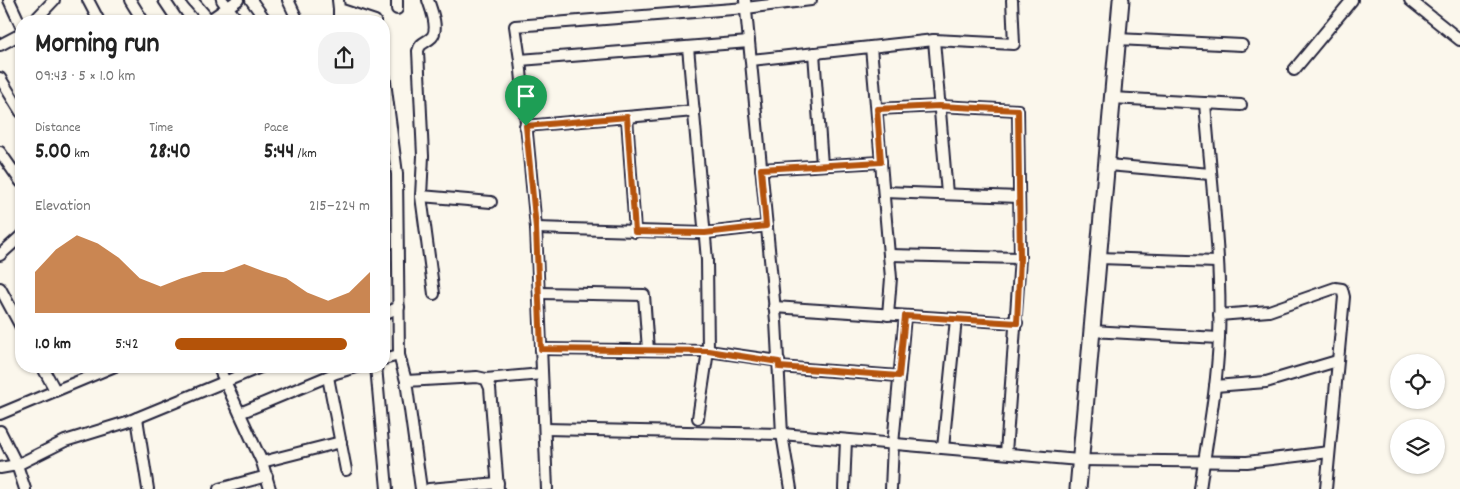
<!DOCTYPE html>
<html lang="en">
<head>
<meta charset="utf-8">
<style>
	body { margin:0; font-family:Dekko,sans-serif; background:#f2f2f2; color:#222; height:100vh; display:flex; flex-direction:column; font-size:19px; white-space:nowrap }
	* { box-sizing:border-box; margin:0 }
	p { font-size:16px; color:#767676 }
	.icon { flex:none; width:28px; height:28px; fill:none; stroke:currentColor; stroke-width:2; stroke-linecap:round; stroke-linejoin:round }
	.map { position:relative; flex:1; overflow:hidden }
	.drawer { position:absolute; left:15px; top:15px; width:375px; height:358px; display:flex; flex-direction:column; background:#fff; border-radius:20px; box-shadow:0 1px 4px #0004 }
	.drawer>* { flex:none }
	.fabs { position:absolute; left:1390px; top:354px; display:grid; gap:10px }
	.fabs a { display:grid; place-items:center; width:55px; height:55px; border-radius:50%; background:#fff; box-shadow:0 1px 4px #0004; font-size:25px }
	.pin { position:absolute; display:grid; place-items:center; width:42px; height:42px; color:#fff; margin:-51px -21px; border-radius:50% 50% 50% 0; rotate:-45deg; box-shadow:0 0 5px #0007 }
	.pin .icon { rotate:45deg }
	.round { display:grid; place-items:center; flex:none; width:52px; height:52px; border-radius:20px; background:#f2f2f2 }
	.overview { display:flex; align-items:center; justify-content:space-between; height:85px; padding:0 20px }
	h1 { font-size:28px; font-weight:700; line-height:38px }
	.stats { display:grid; grid-template-columns:repeat(3,1fr); gap:8px; height:85px; padding:5px 20px }
	.stats div { display:grid; align-content:center }
	.stats b { font-size:21px; font-weight:700 }
	.stats small { font-size:14px; font-weight:400 }
	.stats p { font-size:14px }
	.chart { height:140px; padding:10px 20px }
	.chart p { display:flex; justify-content:space-between }
	.chart svg { width:100%; height:90px; margin-top:5px; fill:#b45309; opacity:.7 }
	ul { padding:0 20px; list-style:none; font-size:16px }
	li { display:grid; grid-template-columns:80px 60px 1fr; align-items:center; height:38px }
	li i { height:12px; border-radius:6px; background:#b45309 }
	.map>svg:first-child { display:block }
	.lines { fill:none; stroke-linecap:round; stroke-linejoin:round }
	.street-casing { stroke:#22223b; stroke-width:14 }
	.secondary-casing { stroke:#22223b; stroke-width:19 }
	.street { stroke:#fbf7ec; stroke-width:10 }
	.secondary { stroke:#fbf7ec; stroke-width:15 }
	.route-casing { stroke:#fff; stroke-width:10 }
	.route { stroke:#b45309; stroke-width:6 }
</style>
</head>
<body>
<div class="map">
<svg width="1460" height="489" viewBox="0 0 1460 489">
	<rect width="100%" height="100%" fill="#fbf7ec"/>
	<filter id="ink" filterUnits="userSpaceOnUse"><feTurbulence type="fractalNoise" baseFrequency=".02" numOctaves="2"/><feDisplacementMap in="SourceGraphic" scale="10" xChannelSelector="R" yChannelSelector="G"/><feConvolveMatrix kernelMatrix="1 2 1 2 8 2 1 2 1" color-interpolation-filters="sRGB"/></filter>
	<g filter="url(#ink)">
		<g class="lines">
			<g class="street-casing">
				<g id="street">
					<path d="M9,0L21,26"/>
					<path d="M88,0L99,21"/>
					<path d="M130,0L143,21"/>
					<path d="M164,0L178,21"/>
					<path d="M192,0L210,21"/>
					<path d="M222,0L238,21"/>
					<path d="M251,0L266,21"/>
					<path d="M288,0L298,21"/>
					<path d="M338,0L339,9L375,21"/>
					<path d="M397,0V9"/>
					<path d="M428,0C431,9 439,28 432,37C426,43 420,42 418,51L423,156L421,196L434,294"/>
					<path d="M745,0L776,321L782,434L791,489"/>
					<path d="M1410,0L1460,40"/>
					<path d="M34,21L54,0"/>
					<path d="M208,21L238,0"/>
					<path d="M339,21V9"/>
					<path d="M1117,39L1242,45"/>
					<path d="M934,40L947,194"/>
					<path d="M0,45L21,34"/>
					<path d="M688,47L707,260L708,351L698,418"/>
					<path d="M871,47L891,278L888,315"/>
					<path d="M814,53L822,165"/>
					<path d="M520,60L749,42"/>
					<path d="M751,60L934,40L1014,44L1012,0"/>
					<path d="M1294,70L1352,0"/>
					<path d="M384,74L397,174L399,355L406,381L421,489"/>
					<path d="M0,78L21,112"/>
					<path d="M1112,98L1241,105"/>
					<path d="M877,109L939,106L1018,110L1020,258L1006,453"/>
					<path d="M627,117L635,232"/>
					<path d="M525,126L694,111"/>
					<path d="M0,152L21,182"/>
					<path d="M1108,165L1210,174"/>
					<path d="M761,169L881,162"/>
					<path d="M884,192L1019,197"/>
					<path d="M421,196L491,202"/>
					<path d="M536,228L705,233L767,226"/>
					<path d="M0,255L21,236"/>
					<path d="M889,255L1020,258"/>
					<path d="M1099,258L1217,262"/>
					<path d="M0,288L21,327"/>
					<path d="M539,293L644,295L648,350"/>
					<path d="M774,307L1017,323"/>
					<path d="M384,314L399,307"/>
					<path d="M1219,315L1269,311L1335,288L1342,289L1344,297L1326,489"/>
					<path d="M1091,331L1219,338"/>
					<path d="M541,349L708,351L779,361"/>
					<path d="M384,359L399,355"/>
					<path d="M42,366L55,390"/>
					<path d="M218,366L262,462L270,489"/>
					<path d="M376,366L387,489"/>
					<path d="M779,367L899,376"/>
					<path d="M328,377L346,470"/>
					<path d="M486,379L542,374"/>
					<path d="M406,381L477,377L486,379L490,388L498,489"/>
					<path d="M1215,386L1266,382L1337,361"/>
					<path d="M240,413L336,373L360,366"/>
					<path d="M0,414L115,366"/>
					<path d="M137,418L148,489"/>
					<path d="M545,429L782,434L1079,460L1247,462L1329,452"/>
					<path d="M0,431L17,465L0,468"/>
					<path d="M943,448L956,319"/>
					<path d="M262,462L341,442"/>
					<path d="M25,489L17,465L65,441L127,422L263,366"/>
					<path d="M219,489L267,476"/>
					<path d="M429,489L498,483"/>
					<path d="M547,489L536,228L520,60L515,26L746,8L811,0"/>
					<path d="M844,489L846,440"/>
					<path d="M891,489L893,444L905,316"/>
					<path d="M1200,489C1207,439 1217,389 1219,338C1222,260 1211,181 1205,103"/>
				</g>
			</g>
			<g class="secondary-casing">
				<path id="secondary" d="M1078,489L1121,0"/>
			</g>
			<use href="#street" class="street"/>
			<use href="#secondary" class="secondary"/>
		</g>
	</g>
	<g class="lines" filter="url(#ink)">
		<g class="route-casing">
			<path id="route" d="M939,106L1018,110L1020,258L1017,323L905,316L899,376L779,367V362L708,351L541,349L536,228L526,126L627,117L635,232L705,233L766,226L761,169L881,162L877,109Z"/>
		</g>
		<use href="#route" class="route"/>
	</g>
</svg>
<div class="fabs">
<a><svg class="icon" aria-label="locate" viewBox="0 0 24 24"><circle cx="12" cy="12" r="6"/><path d="M12 2v4M12 18v4M2 12h4M18 12h4"/></svg></a>
<a><svg class="icon" aria-label="layers" viewBox="0 0 24 24"><path d="M12 4l9 5-9 5-9-5zM3 14l9 5 9-5"/></svg></a>
</div>
<div class="pin" style="left:526px;top:126px;background:#1e9e55"><svg class="icon" aria-label="arrive" viewBox="0 0 24 24"><path d="M6 21V4h12l-3 4 3 4H6"/></svg></div>
<section class="drawer">
<div class="overview"><div><h1>Morning run</h1><p>09:43 · 5 × 1.0 km</p></div><a class="round"><svg class="icon" aria-label="share" viewBox="0 0 24 24"><path d="M12 15V3M7 8l5-5 5 5M5 13v7h14v-7"/></svg></a></div>
<div class="stats">
<div><p>Distance</p><b>5.00<small> km</small></b></div>
<div><p>Time</p><b>28:40</b></div>
<div><p>Pace</p><b>5:44<small> /km</small></b></div>
</div>
<div class="chart"><p><span>Elevation</span>215–224 m</p>
<svg viewBox="0 0 160 44" preserveAspectRatio="none"><path d="M0 44V24L10 13L20 6L30 10L40 17L50 27L60 31L70 27L80 24L90 24L100 20L110 24L120 27L130 34L140 38L150 34L160 24V44z"/></svg>
</div>
<ul>
<li><b>1.0 km</b>5:42<i style="width:88%"></i></li>
</ul>
</section>
</div>
</body>
</html>
